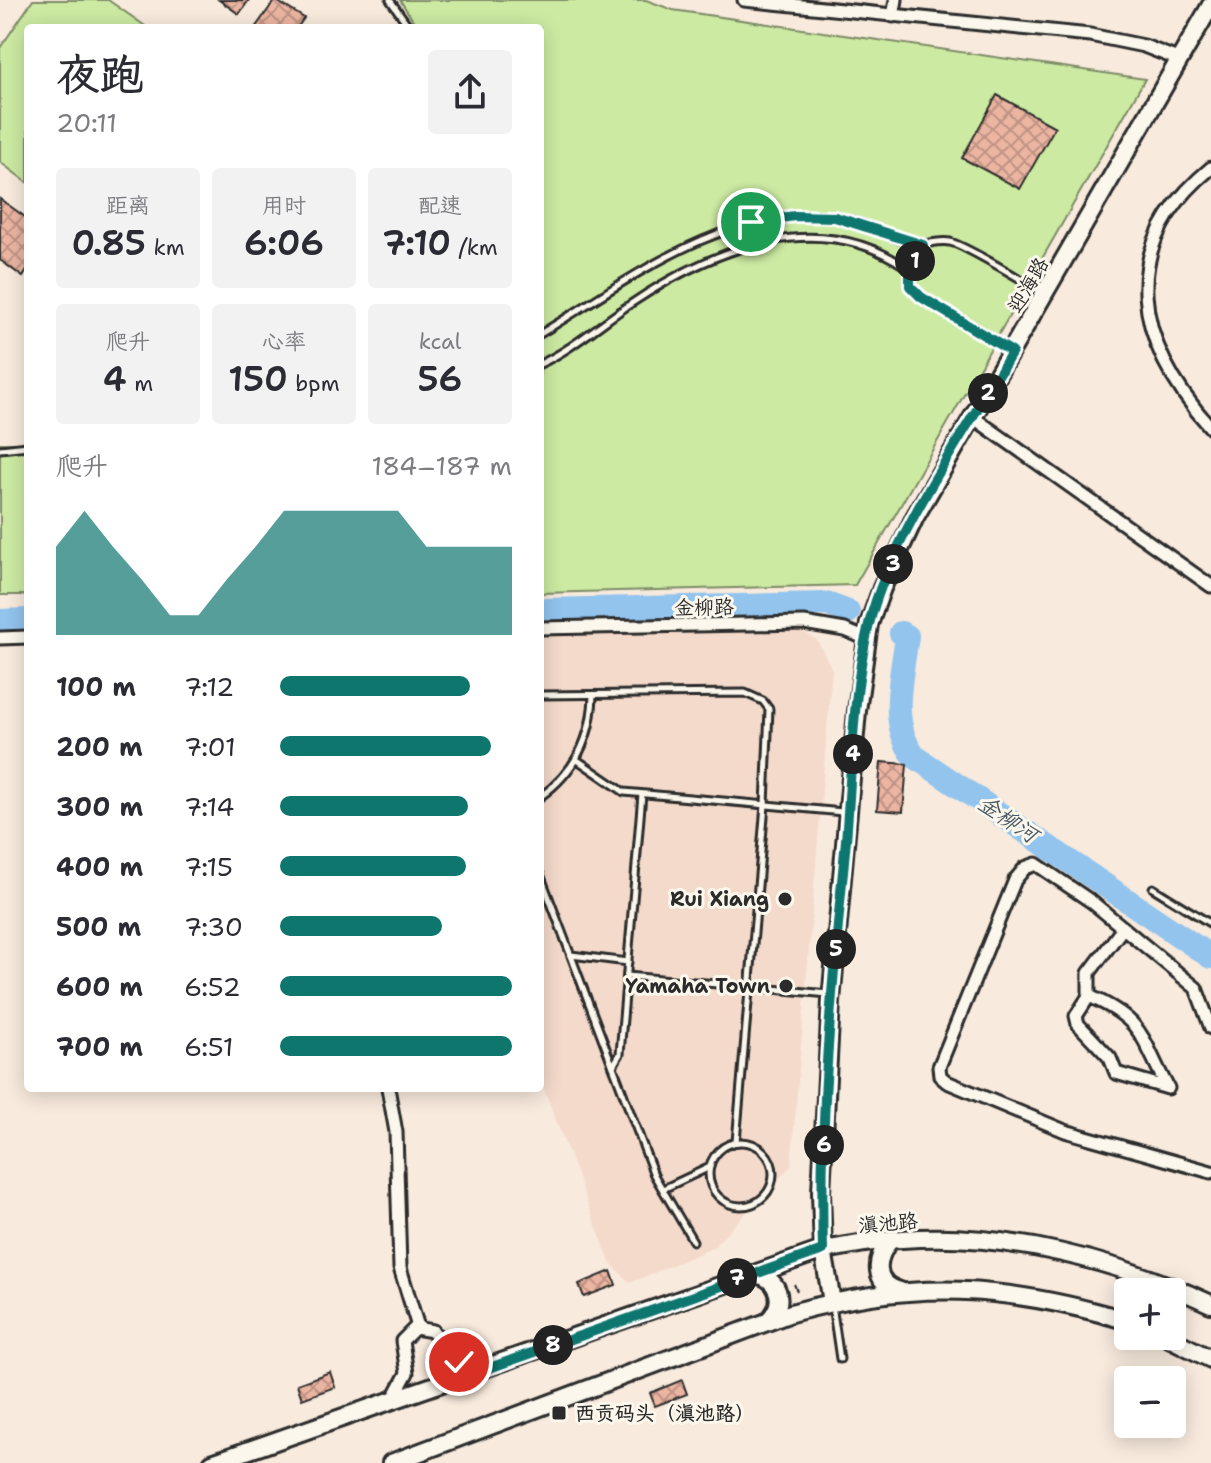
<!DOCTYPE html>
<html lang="zh">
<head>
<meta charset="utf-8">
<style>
	body { margin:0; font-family:"Shantell Sans","LXGW WenKai TC",sans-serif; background:#f2f2f3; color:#2b2b33; height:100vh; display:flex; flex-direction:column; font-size:30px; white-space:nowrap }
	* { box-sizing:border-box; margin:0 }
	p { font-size:26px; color:#7c7c81 }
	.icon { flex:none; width:44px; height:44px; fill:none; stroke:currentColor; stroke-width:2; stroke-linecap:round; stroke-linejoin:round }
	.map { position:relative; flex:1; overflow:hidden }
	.sheet { position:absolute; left:24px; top:24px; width:520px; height:1068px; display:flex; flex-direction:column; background:#fff; border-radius:8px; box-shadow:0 4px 20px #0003 }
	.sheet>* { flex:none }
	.fabs { position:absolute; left:1114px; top:1278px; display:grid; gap:16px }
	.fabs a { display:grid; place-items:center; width:72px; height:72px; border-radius:8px; background:#fff; box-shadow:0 4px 20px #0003; font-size:40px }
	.pin { position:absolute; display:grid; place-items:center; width:68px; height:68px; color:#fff; margin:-34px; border:4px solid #fff; border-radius:50%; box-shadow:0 2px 8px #0007 }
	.km { position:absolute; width:40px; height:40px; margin:-20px; border-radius:50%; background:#222; color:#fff; font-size:22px; line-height:40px; text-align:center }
	.round { display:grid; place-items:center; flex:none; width:84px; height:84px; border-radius:8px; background:#f2f2f3 }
	.headline { display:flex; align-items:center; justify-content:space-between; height:136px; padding:0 32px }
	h1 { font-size:44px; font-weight:600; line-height:60px }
	.figures { display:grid; grid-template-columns:repeat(3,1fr); gap:12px; height:136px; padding:8px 32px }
	.figures div { display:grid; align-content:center; border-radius:8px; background:#f2f2f3; text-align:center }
	.figures b { font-size:34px; font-weight:600 }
	.figures small { font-size:22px; font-weight:400 }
	.figures p { font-size:22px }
	.chart { height:224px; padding:16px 32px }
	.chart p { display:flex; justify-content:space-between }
	.chart svg { width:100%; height:144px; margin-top:8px; fill:#0f766e; opacity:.7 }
	ul { padding:0 32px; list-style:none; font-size:26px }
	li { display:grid; grid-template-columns:128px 96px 1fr; align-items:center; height:60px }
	li i { height:20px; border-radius:10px; background:#0f766e }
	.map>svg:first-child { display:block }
	.built { fill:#f4dacb }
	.green { fill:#cceaa2; stroke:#7c8a66; stroke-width:2 }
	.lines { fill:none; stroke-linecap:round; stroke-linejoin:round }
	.river { stroke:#92c4ee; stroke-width:24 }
	.building { fill:url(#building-cross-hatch); stroke:#2b2b2b; stroke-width:2 }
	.lane-casing { stroke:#2b2b2b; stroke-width:11 }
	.street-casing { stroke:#2b2b2b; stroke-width:17 }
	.secondary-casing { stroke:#2b2b2b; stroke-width:22 }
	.primary-casing { stroke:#2b2b2b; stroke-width:22 }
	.path { stroke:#2b2b2b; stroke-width:2; stroke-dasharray:8 6; stroke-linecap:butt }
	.lane { stroke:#fbf7ec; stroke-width:5 }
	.street { stroke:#fbf7ec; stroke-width:11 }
	.secondary { stroke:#fbf7ec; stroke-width:16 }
	.primary { stroke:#fbf7ec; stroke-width:16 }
	.route-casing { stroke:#fff; stroke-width:16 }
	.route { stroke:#0f766e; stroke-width:10 }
	.poi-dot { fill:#2b2b2b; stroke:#fbf7ec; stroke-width:3 }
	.labels { text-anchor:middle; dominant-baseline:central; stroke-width:6; stroke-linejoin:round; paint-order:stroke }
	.street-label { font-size:20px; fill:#2b2b2b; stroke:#fbf7ec }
	.poi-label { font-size:20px; font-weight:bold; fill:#2b2b2b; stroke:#fbf7ec; text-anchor:end }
	.water-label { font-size:22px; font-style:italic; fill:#4a5966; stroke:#fbf7ec }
</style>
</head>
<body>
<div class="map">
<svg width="1211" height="1463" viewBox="0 0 1211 1463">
	<defs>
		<pattern id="building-cross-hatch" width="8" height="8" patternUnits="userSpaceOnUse" patternTransform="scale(2)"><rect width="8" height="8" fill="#ecb5a2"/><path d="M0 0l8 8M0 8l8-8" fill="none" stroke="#bf9384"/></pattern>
	</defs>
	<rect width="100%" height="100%" fill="#f8eadd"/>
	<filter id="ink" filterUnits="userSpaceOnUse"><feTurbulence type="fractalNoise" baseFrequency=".0125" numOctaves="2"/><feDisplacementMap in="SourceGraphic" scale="16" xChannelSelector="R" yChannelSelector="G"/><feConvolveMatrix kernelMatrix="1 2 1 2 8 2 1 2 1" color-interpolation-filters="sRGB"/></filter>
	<g filter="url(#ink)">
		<path class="built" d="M797,628L817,640L832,669L791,1166L712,1248L630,1283L610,1262L540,1078V635Z"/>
		<g class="green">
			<path d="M33,0H108L148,28H28V183L0,162V48Z"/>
			<path d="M400,0H646L673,10L1145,79L855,585L540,593V28H418Z"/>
			<path d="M0,443L28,444V595H0Z"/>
		</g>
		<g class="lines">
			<g class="river">
				<path d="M540,610L827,604L848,612"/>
				<path d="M0,621L28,620"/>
				<path d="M901,633L907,636C902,676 888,722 914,756L1211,957"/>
			</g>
		</g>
		<g class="building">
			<path d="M219,0H249L239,14Z"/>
			<path d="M275,0L304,18L297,28H255Z"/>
			<path d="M997,95L1055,127L1020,189L962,158Z"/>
			<path d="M0,199L28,219V269L23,277L0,260Z"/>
			<path d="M881,762L907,764L903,812L877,810Z"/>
			<path d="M611,1271L616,1285L584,1297L579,1284Z"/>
			<path d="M330,1372L335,1387L302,1399L297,1384Z"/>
			<path d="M682,1380L687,1394L655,1406L650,1393Z"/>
		</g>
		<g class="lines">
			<g class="lane-casing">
				<g id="lane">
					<path d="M390,0L410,28"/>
					<path d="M923,245L910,270V286L921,297L1010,350"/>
					<path d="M540,334C629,280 724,205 833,217C860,220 883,234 908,243C922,248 935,239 950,242C967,246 1021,280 1041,291"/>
					<path d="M540,364C574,348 601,323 632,303C714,248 821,205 910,270"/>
					<path d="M0,449L28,446"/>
					<path d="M540,695L745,693L763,701L769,709L765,805L736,1142"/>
					<path d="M576,759L624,792L843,812"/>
					<path d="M540,797C575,772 592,737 593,695"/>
					<path d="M540,874L654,1175L693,1241"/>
					<path d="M1153,888L1211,924"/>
					<path d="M571,955L628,962"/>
					<path d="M627,976L829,994"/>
					<path d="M613,1066L620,1054L642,794"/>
					<circle cx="741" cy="1174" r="32"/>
					<path d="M663,1189L710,1167"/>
					<path d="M832,1305L840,1359"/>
				</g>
			</g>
			<g class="street-casing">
				<g id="street">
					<path d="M744,0L1090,35L1144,46L1180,60"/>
					<path d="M893,16L896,0"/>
					<path d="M1211,168C1114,248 1135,343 1211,428"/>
					<path d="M974,418L1211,586"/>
					<path d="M540,628L804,623L845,630L867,639"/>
					<path d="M0,638L28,637"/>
					<path d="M1089,996C1146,1021 1141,1039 1168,1088L1116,1073L1110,1058L1078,1024L1076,1016L1089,996V973L1123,928"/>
					<path d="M1211,1028L1196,988L1092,902L1036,864L1025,868L1015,880L939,1067L940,1076L947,1082L1065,1131L1211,1172"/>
					<path d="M388,1088L396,1132L400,1268L418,1327"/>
					<path d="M392,1401L407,1373L402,1341L415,1328L433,1331L459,1362L480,1371"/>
				</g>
			</g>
			<g class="secondary-casing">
				<path id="secondary" d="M832,1302L823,1250L821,1192L831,1001L857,711L869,624L882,588L915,517L1211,5"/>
			</g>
			<g class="primary-casing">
				<g id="primary">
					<path d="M890,1240C875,1259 872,1283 900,1291"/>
					<path d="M751,1274C778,1275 788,1302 768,1321"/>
					<path d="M1165,1336L1211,1359"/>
					<path d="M212,1463L823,1250C849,1246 876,1240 902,1239C1005,1231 1118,1261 1211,1304"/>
					<path d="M391,1463L791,1313C914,1279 1007,1285 1128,1321"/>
				</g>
			</g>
			<path class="path" d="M794,1284L797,1291"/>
			<use href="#lane" class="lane"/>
			<use href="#street" class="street"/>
			<use href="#secondary" class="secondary"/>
			<use href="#primary" class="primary"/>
		</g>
	</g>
	<g class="lines" filter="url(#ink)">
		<g class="route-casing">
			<path id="route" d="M459,1362L481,1371L823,1250C819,1113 833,976 846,840C852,769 852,693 869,624C892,534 965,433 1012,352L921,297L910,286V270L923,245L835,217L795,216L751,222"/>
		</g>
		<use href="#route" class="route"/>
	</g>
	<g class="poi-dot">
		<circle cx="785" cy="899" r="8"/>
		<circle cx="786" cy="986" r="8"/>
		<rect x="551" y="1405" width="16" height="16" rx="4"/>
	</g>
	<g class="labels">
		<g class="street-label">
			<text transform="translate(1028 285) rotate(-60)">迎海路</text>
			<text transform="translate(704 607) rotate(-1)">金柳路</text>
			<text transform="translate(888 1223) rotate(-5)">滇池路</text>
		</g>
		<g class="poi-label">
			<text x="769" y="899">Rui Xiang</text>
			<text x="770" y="986">Yamaha Town</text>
			<text x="575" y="1413" text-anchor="start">西贡码头（滇池路）</text>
		</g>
		<g class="water-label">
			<text transform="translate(1008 819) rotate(34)">金柳河</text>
		</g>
	</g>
</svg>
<div class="fabs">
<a>+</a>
<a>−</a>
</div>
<div class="pin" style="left:751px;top:222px;background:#1e9e55"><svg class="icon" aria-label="arrive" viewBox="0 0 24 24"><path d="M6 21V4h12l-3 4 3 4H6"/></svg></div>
<div class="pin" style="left:459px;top:1362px;background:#d93025"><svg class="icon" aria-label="check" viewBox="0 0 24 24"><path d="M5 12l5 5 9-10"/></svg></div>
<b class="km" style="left:915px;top:261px">1</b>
<b class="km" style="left:988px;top:393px">2</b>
<b class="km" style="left:893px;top:564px">3</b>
<b class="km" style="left:853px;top:754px">4</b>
<b class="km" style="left:836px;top:949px">5</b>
<b class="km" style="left:824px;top:1145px">6</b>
<b class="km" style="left:737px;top:1278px">7</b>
<b class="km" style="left:553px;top:1345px">8</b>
<section class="sheet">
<div class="headline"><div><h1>夜跑</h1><p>20:11</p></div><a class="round"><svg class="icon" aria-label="share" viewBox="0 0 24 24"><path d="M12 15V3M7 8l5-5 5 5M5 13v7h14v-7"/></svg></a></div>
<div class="figures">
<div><p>距离</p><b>0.85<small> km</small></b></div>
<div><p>用时</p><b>6:06</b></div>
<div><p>配速</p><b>7:10<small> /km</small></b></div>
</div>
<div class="figures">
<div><p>爬升</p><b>4<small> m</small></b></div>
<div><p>心率</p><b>150<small> bpm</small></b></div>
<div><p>kcal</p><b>56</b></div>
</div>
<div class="chart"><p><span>爬升</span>184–187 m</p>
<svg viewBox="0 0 160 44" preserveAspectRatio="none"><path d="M0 44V17L10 6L20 17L30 27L40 38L50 38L60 27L70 17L80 6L90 6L100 6L110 6L120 6L130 17L140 17L150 17L160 17V44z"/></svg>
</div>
<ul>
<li><b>100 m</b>7:12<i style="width:82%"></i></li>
<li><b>200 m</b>7:01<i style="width:91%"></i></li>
<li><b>300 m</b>7:14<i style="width:81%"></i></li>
<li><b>400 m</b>7:15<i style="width:80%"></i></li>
<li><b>500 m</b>7:30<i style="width:70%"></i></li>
<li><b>600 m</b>6:52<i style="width:100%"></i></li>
<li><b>700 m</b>6:51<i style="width:100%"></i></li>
</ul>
</section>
</div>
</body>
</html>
